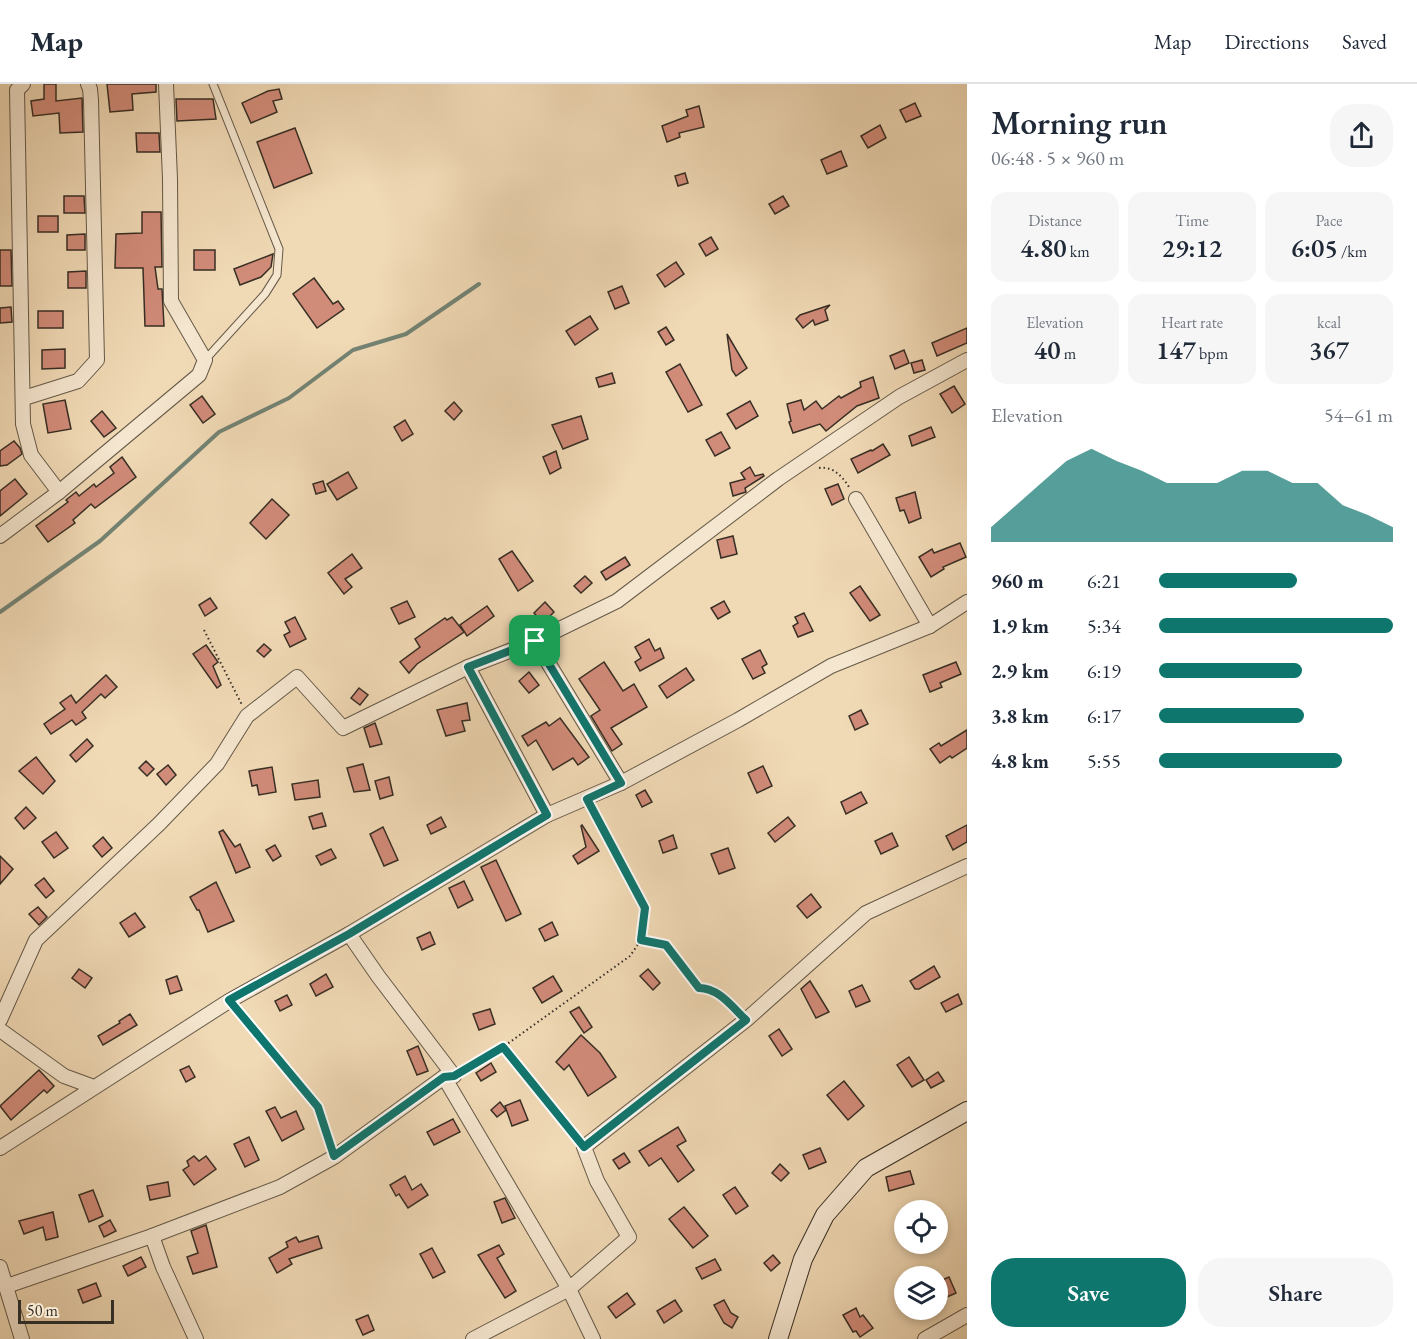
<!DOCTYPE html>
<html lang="en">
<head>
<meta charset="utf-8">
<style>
	body { margin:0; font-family:"EB Garamond",serif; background:#f6f6f7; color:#1f2937; height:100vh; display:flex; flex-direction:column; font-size:22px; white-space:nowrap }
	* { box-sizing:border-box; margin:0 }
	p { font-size:20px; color:#747a83 }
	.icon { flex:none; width:33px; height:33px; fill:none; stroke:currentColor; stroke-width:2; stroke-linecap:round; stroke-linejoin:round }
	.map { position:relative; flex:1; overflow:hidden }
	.side { display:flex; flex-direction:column; background:#fff; width:450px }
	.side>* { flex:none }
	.tools { position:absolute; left:894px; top:1116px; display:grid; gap:12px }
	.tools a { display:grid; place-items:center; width:54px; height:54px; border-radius:50%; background:#fff; box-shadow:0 3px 9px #0003; font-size:30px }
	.scale { position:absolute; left:18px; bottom:15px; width:96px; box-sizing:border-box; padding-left:6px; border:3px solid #372e24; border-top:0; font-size:16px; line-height:21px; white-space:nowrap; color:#372e24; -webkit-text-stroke:4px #f5e6cf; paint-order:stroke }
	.pin { position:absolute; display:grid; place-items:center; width:51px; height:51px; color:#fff; margin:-26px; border-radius:12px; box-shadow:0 3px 9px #0006 }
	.round { display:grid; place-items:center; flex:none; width:63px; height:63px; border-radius:24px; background:#f6f6f7 }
	.summary { display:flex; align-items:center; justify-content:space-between; height:102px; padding:0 24px }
	h1 { font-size:33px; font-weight:600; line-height:45px }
	.figures { display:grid; grid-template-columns:repeat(3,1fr); gap:9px; height:102px; padding:6px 24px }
	.figures div { display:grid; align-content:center; border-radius:15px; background:#f6f6f7; text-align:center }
	.figures b { font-size:26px; font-weight:600 }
	.figures small { font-size:16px; font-weight:400 }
	.figures p { font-size:16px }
	.chart { height:168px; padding:12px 24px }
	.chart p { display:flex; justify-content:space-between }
	.chart svg { width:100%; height:108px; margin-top:6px; fill:#0f766e; opacity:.7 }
	.button { display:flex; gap:12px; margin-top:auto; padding:12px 24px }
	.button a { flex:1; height:69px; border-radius:24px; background:#0f766e; color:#fff; font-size:24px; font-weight:600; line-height:69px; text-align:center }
	.button a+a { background:#f6f6f7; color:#1f2937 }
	ul { padding:0 24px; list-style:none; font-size:20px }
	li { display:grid; grid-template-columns:96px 72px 1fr; align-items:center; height:45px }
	li i { height:15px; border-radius:8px; background:#0f766e }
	header { display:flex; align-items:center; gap:36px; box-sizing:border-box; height:84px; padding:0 30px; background:#fff; border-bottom:2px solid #e0e1e3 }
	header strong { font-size:28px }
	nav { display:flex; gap:33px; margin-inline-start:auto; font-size:21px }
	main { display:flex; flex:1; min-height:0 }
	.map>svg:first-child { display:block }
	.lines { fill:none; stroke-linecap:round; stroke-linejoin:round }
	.stream { stroke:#738374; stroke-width:4 }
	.building { fill:#d18b79; stroke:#372e24; stroke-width:1.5 }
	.lane-casing { stroke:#655948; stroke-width:9 }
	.street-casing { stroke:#655948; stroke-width:16 }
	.secondary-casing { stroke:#372e24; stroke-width:20 }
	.path { stroke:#372e24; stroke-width:2; stroke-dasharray:1.5 3; stroke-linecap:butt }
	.lane { stroke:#f5e6cf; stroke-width:7 }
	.street { stroke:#f5e6cf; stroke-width:14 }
	.secondary { stroke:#f5e6cf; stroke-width:18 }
	.route-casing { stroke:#fff; stroke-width:12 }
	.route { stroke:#0f766e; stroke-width:8 }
</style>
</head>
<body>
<header>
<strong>Map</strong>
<nav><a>Map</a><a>Directions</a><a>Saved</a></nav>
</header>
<main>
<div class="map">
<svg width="967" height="1255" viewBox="0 0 967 1255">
	<rect width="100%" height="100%" fill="#f0d9b5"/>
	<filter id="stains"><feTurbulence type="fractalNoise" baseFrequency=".00333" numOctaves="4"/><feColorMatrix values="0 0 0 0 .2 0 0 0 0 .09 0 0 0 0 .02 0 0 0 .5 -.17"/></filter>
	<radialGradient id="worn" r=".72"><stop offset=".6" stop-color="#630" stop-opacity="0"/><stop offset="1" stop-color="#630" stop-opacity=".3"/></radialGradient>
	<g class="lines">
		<path class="stream" d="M0,528L100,457L219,348L289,314L353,266L406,250L479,200"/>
	</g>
	<g class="building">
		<path d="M44,0H56V17L82,14L83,48L60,49L59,29L33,32L31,17L44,15Z"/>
		<path d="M107,0H156V8L132,10L133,26L110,28Z"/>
		<path d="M279,5L282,15L273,17L277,28L251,39L242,19L268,7Z"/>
		<path d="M176,15H213L216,35L177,37Z"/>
		<path d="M915,19L921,32L906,38L900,26Z"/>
		<path d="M699,22L704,43L679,49L680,53L667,58L662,42L688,32L686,26Z"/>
		<path d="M880,41L886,54L868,64L861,52Z"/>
		<path d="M295,44L312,89L274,104L257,58Z"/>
		<path d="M136,49H159L160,68H137Z"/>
		<path d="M841,67L847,82L827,90L821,76Z"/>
		<path d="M685,89L688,99L678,102L675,92Z"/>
		<path d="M64,112H84L85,129H64Z"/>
		<path d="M783,112L789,122L775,130L769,120Z"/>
		<path d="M142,128H161L162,183H155L158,205H162L164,242H145L143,184H115L116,150L142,149Z"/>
		<rect x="38" y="132" width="20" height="16"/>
		<path d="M85,150V166H67V151Z"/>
		<path d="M711,153L718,165L706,172L699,160Z"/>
		<path d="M0,166H11L12,202H0Z"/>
		<rect x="194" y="166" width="21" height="20"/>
		<path d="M273,170L271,183L261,193L240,201L234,185Z"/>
		<path d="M676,178L684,190L665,203L657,191Z"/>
		<path d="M86,187V204H68V188Z"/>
		<path d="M314,194L333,220L338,217L344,225L317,244L293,210Z"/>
		<path d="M622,202L629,219L615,225L608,208Z"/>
		<path d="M830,221L825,226L828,236L815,241L813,236L803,244L796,235L800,231Z"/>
		<path d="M11,223L12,238L0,239V224Z"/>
		<rect x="38" y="227" width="25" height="17"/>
		<path d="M590,232L598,245L575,261L566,247Z"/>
		<path d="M666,243L674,256L666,261L658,248Z"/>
		<path d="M967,244V259L937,272L932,259Z"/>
		<path d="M727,250L747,284L736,292L732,286Z"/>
		<path d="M65,265V284L42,285V266Z"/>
		<path d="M904,266L909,279L895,285L890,272Z"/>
		<path d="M922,276L925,286L914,289L911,279Z"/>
		<path d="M680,280L702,321L688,328L666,288Z"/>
		<path d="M612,289L615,299L599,303L596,294Z"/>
		<path d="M873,293L879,314L857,322L826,347L820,340L793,349L789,338L791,337L787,320L801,316L804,326L816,317L822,325L839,312L841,314L861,303L860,298Z"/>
		<path d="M954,302L965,320L952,329L940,310Z"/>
		<path d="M202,312L215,330L203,339L190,321Z"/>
		<path d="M65,316L71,345L48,349L43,320Z"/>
		<path d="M750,317L758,332L736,345L727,330Z"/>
		<path d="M454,318L462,327L454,336L445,327Z"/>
		<path d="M102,327L116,344L104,353L91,337Z"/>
		<path d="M581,332L588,355L563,365L552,341Z"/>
		<path d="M405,336L413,350L402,357L394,343Z"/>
		<path d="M931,343L935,353L912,362L909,352Z"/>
		<path d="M721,348L730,364L715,372L706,356Z"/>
		<path d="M14,357L20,364L22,370L7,381L0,382V367Z"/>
		<path d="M883,360L890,371L858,389L851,375L871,366L872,367Z"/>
		<path d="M556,367L561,384L550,390L543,373Z"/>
		<path d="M122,373L136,393L95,424L91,420L73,436L75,439L48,458L36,442L68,418L66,416L76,408L79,412L94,400L96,403L114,389L110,383Z"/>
		<path d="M750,383L755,392L763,390L764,392L745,404L746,408L733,412L730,399L745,395L741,389Z"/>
		<path d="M348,388L357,404L337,416L327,400Z"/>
		<path d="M15,395L27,410L0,432V407Z"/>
		<path d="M323,397L326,407L316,410L313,400Z"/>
		<path d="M838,400L844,415L832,421L825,405Z"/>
		<path d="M915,408L921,434L909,439L904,426L900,427L896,414Z"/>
		<path d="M272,415L289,431L266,455L250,439Z"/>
		<path d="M733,452L737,470L721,474L717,456Z"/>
		<path d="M960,459L966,473L943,483L944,485L931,493L919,473L932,465L934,469Z"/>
		<path d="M512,467L533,497L518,507L499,475Z"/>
		<path d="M352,470L362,484L345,495L352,503L344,510L328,489Z"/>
		<path d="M625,473L630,481L606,496L601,488Z"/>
		<path d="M585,492L592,499L581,509L574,502Z"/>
		<path d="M860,502L880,531L870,537L850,509Z"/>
		<path d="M210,514L217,524L205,532L199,521Z"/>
		<path d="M407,517L415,533L399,540L391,524Z"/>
		<path d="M724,517L730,528L718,535L711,524Z"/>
		<path d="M545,518L554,528L543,539L534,529Z"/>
		<path d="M487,522L494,532L467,552L460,541Z"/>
		<path d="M804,529L813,547L798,553L793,542L798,539L795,533Z"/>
		<path d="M295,533L306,555L290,563L284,551L290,548L285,538Z"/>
		<path d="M452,533L464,548L417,580L409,589L400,578L420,563L415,555L445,534L447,536Z"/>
		<path d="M649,555L655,567L660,564L664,574L640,587L635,578L641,574L635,563Z"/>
		<path d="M264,560L271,566L264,573L257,567Z"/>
		<path d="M206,561L218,578L213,582L221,601L217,604L193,570Z"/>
		<path d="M760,566L767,580L762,583L765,589L753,595L742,575Z"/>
		<path d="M604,578L623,607L634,600L647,623L611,644L622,660L612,667L591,632L600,626L579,595Z"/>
		<path d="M956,578L961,590L940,599L942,603L930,608L923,591Z"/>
		<path d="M686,584L694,596L667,614L659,602Z"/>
		<path d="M529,588L539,601L529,609L519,597Z"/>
		<path d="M106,591L117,603L105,614L101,610L82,628L86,634L76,641L72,636L51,650L44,640L65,625L60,619L71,611L76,619Z"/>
		<path d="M359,604L368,611L360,621L351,614Z"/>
		<path d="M467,619L470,636L462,637L465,647L446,652L437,626Z"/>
		<path d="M861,626L868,640L855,646L849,632Z"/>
		<path d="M560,634L589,673L578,681L573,674L553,686L536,656L528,662L522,652L546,638L549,642Z"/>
		<path d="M375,639L382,660L370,663L364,644Z"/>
		<path d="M967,646V664L952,674L950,672L940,679L930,665L939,659L941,662Z"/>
		<path d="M87,655L93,662L76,678L70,671Z"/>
		<path d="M36,673L55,697L43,710L19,687Z"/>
		<path d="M146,677L154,685L147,692L139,684Z"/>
		<path d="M363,680L370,706L354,708L347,684Z"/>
		<path d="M168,681L176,691L166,701L157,690Z"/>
		<path d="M763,682L772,702L757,709L748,689Z"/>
		<path d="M272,683L276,708L259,711L257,701L252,702L249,687Z"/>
		<path d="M389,693L393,711L380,715L375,697Z"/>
		<path d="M318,696L320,713L295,716L292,700Z"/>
		<path d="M645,706L652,718L642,723L636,711Z"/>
		<path d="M861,708L867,719L846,730L841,718Z"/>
		<path d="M26,723L36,734L24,745L15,734Z"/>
		<path d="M322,729L326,742L313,745L309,733Z"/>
		<path d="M441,733L446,743L431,750L427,741Z"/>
		<path d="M788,733L795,742L775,758L768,749Z"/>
		<path d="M582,741L599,767L578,780L573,772L586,763L581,742Z"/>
		<path d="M967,741V758L953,766L946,752Z"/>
		<path d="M383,743L398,776L384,782L370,750Z"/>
		<path d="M223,746L235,763L240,760L250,783L236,789L219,748Z"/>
		<path d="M56,748L68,764L54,774L42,758Z"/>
		<path d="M892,749L898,762L881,770L875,757Z"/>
		<path d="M673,751L677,764L663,769L659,757Z"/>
		<path d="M103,753L112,764L102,773L93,762Z"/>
		<path d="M275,761L281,772L273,777L266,766Z"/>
		<path d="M728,764L735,784L719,790L711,770Z"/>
		<path d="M331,765L336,774L321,781L316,772Z"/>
		<path d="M0,772L13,785L0,800Z"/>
		<path d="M496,776L521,830L506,837L481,783Z"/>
		<path d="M44,794L54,807L46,814L35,801Z"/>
		<path d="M464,797L473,816L458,824L449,804Z"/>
		<path d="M216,798L234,837L208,848L199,826H197L190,813Z"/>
		<path d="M811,810L821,823L807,834L797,822Z"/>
		<path d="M38,823L47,833L39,841L29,830Z"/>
		<path d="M135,829L145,843L129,853L120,839Z"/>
		<path d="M552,838L558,851L545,857L539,845Z"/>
		<path d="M430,848L435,860L422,866L417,854Z"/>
		<path d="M934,882L940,893L919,905H915L910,897Z"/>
		<path d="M79,885L92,894L85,904L72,894Z"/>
		<path d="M648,885L660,899L653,906L640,892Z"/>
		<path d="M326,890L333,903L316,912L310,900Z"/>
		<path d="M177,892L182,906L170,910L166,896Z"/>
		<path d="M553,892L562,907L542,919L533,904Z"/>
		<path d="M810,897L829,928L816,934L801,905Z"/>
		<path d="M862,901L870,917L856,923L849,907Z"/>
		<path d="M958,910L962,920L946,928L941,919Z"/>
		<path d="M287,911L292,921L280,927L275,917Z"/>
		<path d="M579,923L592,943L584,949L570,928Z"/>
		<path d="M490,925L495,940L479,946L473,930Z"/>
		<path d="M130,930L137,941L103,961L98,952L120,939L119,937Z"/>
		<path d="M779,945L792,965L782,972L769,952Z"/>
		<path d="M581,951L600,969L616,993L588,1012L569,981L564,986L556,978Z"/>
		<path d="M418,962L428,987L417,991L407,967Z"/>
		<path d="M909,973L924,996L912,1003L897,981Z"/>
		<path d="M491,979L496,988L481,997L476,989Z"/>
		<path d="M189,982L195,993L186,998L180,986Z"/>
		<path d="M39,986L54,1002L47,1009L44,1006L11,1036L0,1022Z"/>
		<path d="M938,988L944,997L931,1004L926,996Z"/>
		<path d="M844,997L864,1022L848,1036L827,1011Z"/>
		<path d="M520,1016L528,1036L512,1042L505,1022Z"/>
		<path d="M500,1018L506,1026L497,1033L491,1026Z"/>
		<path d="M275,1023L281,1034L296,1027L304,1045L282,1057L266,1027Z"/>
		<path d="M453,1035L460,1048L434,1061L427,1048Z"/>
		<path d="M678,1043L686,1057L677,1062L694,1086L678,1098L661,1074L649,1082L639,1067Z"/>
		<path d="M249,1053L259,1076L245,1083L234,1060Z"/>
		<path d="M820,1064L826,1078L809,1085L803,1071Z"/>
		<path d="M624,1069L630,1078L619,1085L613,1076Z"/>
		<path d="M194,1072L199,1077L206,1072L216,1085L194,1101L183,1086L189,1082L187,1077Z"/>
		<path d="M780,1080L789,1089L781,1097L772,1089Z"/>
		<path d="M910,1087L914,1100L889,1107L886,1093Z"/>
		<path d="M405,1092L412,1106L421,1100L428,1111L408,1124L399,1110L396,1112L390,1101Z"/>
		<path d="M168,1098L170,1112L150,1116L147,1102Z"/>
		<path d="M735,1103L748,1122L736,1130L723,1111Z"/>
		<path d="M93,1106L103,1132L89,1138L79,1111Z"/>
		<path d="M505,1114L515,1134L502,1139L494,1118Z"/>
		<path d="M684,1123L708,1152L693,1164L669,1135Z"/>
		<path d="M53,1128L58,1153L46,1156L43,1143L24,1150L19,1137Z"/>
		<path d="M110,1136L116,1147L104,1153L99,1142Z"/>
		<path d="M206,1141L217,1183L193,1190L187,1173L198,1169L191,1147Z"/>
		<path d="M318,1152L322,1164L289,1175L292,1180L277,1189L269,1174L288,1163L286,1158L296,1153L299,1158Z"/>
		<path d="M499,1161L504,1170L497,1174L516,1207L505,1214L478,1171Z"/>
		<path d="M432,1164L445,1188L433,1194L420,1170Z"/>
		<path d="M773,1171L780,1179L771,1187L764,1179Z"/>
		<path d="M141,1173L146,1183L128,1192L123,1182Z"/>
		<path d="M715,1175L721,1186L702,1195L696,1184Z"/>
		<path d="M949,1193L956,1209L947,1213L940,1197Z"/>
		<path d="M96,1199L101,1212L83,1219L78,1206Z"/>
		<path d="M627,1209L635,1220L616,1234L608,1223Z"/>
		<path d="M675,1216L682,1227L664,1239L657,1227Z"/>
		<path d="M724,1216L731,1229L738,1233L732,1244L724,1239L714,1221Z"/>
		<path d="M856,1224L860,1233L863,1231L873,1244L860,1253L856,1247L853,1248L843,1231Z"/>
		<path d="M368,1231L374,1246L363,1251L356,1236Z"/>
	</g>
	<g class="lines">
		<g class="lane-casing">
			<path id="lane" d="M205,276L265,210L277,191L279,165L213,0"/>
		</g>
		<g class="street-casing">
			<g id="street">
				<path d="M23,0L17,6L23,340L31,371L59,408"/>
				<path d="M24,314L78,297L97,276L91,16L90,5L88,0"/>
				<path d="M856,415L930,542"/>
				<path d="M0,452L59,408L199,291L205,276L171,217L170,95L166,0"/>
				<path d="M535,557L621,699"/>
				<path d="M468,583L547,731"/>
				<path d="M0,936L36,856L159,740L217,680L247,632L297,593L343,644L468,583L535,557L617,517L778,395L899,313L967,276"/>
				<path d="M0,946L64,992L94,1003"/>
				<path d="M444,993L569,1205L593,1255"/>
				<path d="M0,1064L229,917L349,850L547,731L621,699L738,636L831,582L930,542L967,518"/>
				<path d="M152,1152L163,1183L196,1255"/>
				<path d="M0,1183L22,1255"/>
				<path d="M7,1202L152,1152L280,1103L334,1073L444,993L454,992L378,892L349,850"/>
				<path d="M473,1255L569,1205L629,1153L597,1097L584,1063L746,936L866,829L967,782"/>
				<path d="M925,1255L967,1231"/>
			</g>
		</g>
		<g class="secondary-casing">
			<path id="secondary" d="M778,1255L803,1175L825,1131L866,1084L967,1027"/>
		</g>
		<g class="path">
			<path d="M819,384C833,382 842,392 849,403"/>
			<path d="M204,546L242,621"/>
			<path d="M641,856L666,861L699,905C716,904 725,916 737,927"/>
			<path d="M237,926L318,1023L330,1060"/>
			<path d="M503,963L576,1054"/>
			<path d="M466,985L503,963L630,872L641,856L645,823L593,725"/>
		</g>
		<use href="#lane" class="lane"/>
		<use href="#street" class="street"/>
		<use href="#secondary" class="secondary"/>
	</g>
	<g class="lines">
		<g class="route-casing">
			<path id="route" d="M535,557L621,699L587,715L645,824L641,856L666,861L699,904C719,904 732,923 746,936L584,1063L503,963L454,992L444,993L334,1072L318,1023L229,916L349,850L547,731L468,583Z"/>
		</g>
		<use href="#route" class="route"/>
	</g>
	<rect width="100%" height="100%" filter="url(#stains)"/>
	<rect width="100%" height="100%" fill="url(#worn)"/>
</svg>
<div class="tools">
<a><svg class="icon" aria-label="locate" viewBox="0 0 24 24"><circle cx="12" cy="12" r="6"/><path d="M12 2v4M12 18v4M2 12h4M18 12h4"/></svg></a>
<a><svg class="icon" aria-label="layers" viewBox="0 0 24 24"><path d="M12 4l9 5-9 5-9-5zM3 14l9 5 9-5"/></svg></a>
</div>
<div class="scale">50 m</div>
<div class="pin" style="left:535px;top:557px;background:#1e9e55"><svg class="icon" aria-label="arrive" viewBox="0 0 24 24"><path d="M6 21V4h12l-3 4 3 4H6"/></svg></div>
</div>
<section class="side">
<div class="summary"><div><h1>Morning run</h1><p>06:48 · 5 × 960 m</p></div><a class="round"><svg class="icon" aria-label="share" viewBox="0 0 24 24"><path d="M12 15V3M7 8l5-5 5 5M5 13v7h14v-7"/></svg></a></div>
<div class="figures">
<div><p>Distance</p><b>4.80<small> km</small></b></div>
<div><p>Time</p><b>29:12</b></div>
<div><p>Pace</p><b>6:05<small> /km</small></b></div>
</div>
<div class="figures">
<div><p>Elevation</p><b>40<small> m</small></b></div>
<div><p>Heart rate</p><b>147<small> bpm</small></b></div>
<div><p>kcal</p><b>367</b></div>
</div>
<div class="chart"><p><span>Elevation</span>54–61 m</p>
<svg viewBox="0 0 160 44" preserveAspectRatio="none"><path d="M0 44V38L10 29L20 20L30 11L40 6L50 11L60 15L70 20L80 20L90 20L100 15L110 15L120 20L130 20L140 29L150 33L160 38V44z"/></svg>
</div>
<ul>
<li><b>960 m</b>6:21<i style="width:59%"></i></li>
<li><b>1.9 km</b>5:34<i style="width:100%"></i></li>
<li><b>2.9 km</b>6:19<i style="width:61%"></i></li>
<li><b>3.8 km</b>6:17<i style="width:62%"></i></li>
<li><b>4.8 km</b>5:55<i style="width:78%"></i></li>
</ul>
<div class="button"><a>Save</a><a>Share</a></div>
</section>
</main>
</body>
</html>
